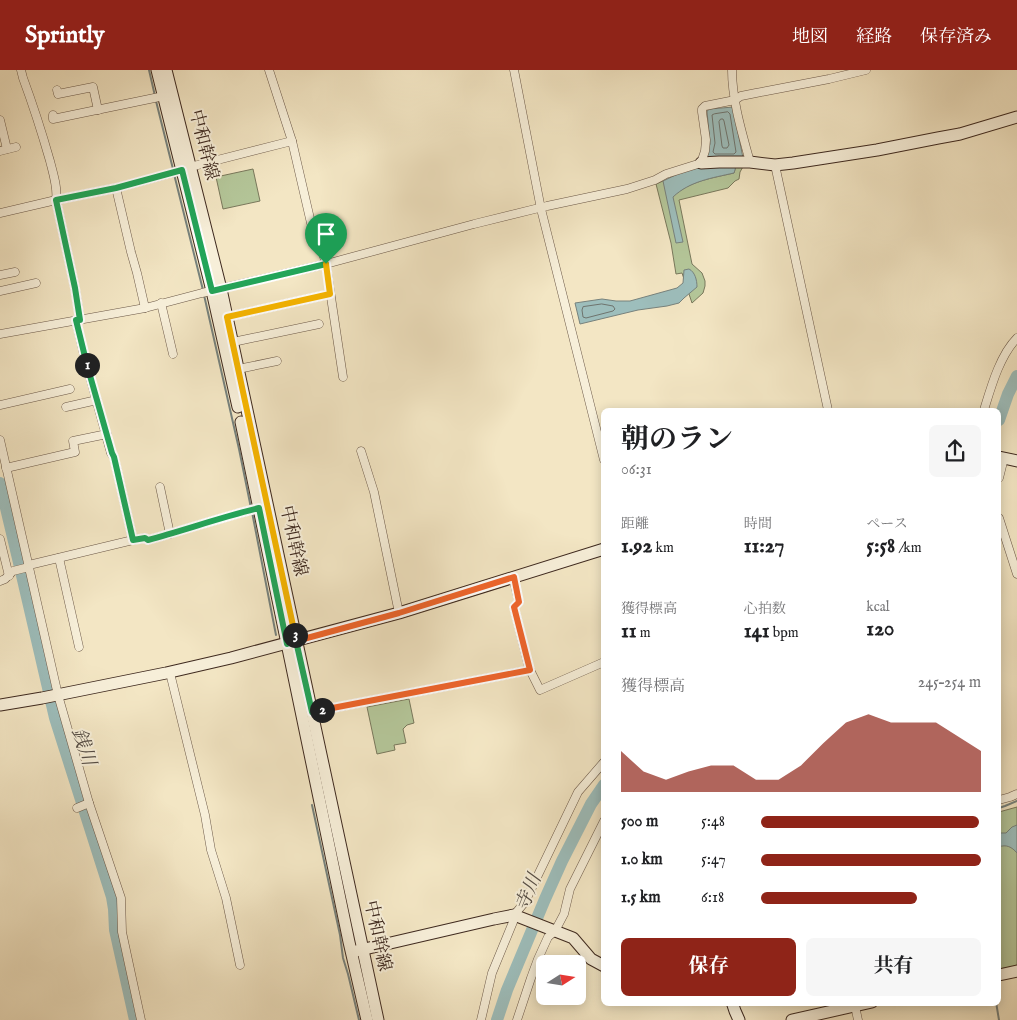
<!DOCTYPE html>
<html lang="ja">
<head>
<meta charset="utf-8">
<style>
	body { margin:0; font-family:"IM FELL English","Noto Serif JP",serif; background:#f6f6f6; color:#202124; height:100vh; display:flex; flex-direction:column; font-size:19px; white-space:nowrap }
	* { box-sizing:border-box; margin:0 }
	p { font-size:16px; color:#757577 }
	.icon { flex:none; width:28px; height:28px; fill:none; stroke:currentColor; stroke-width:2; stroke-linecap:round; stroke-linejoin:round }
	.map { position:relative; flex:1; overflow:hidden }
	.drawer { position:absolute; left:601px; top:338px; width:400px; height:598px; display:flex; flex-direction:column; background:#fff; border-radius:8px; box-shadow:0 2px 12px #0003 }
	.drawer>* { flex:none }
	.needle { width:32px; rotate:78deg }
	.fabs { position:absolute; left:536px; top:885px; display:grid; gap:10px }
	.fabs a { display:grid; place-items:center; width:50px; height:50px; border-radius:8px; background:#fff; box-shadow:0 2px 12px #0003; font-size:25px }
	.pin { position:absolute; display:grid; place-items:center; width:42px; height:42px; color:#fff; margin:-51px -21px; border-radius:50% 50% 50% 0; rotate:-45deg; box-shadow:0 0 5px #0007 }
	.pin .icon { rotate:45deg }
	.km { position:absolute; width:25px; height:25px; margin:-12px; border-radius:50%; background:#222; color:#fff; font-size:14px; line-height:25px; text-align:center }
	.round { display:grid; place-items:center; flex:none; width:52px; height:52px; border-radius:8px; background:#f6f6f6 }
	.summary { display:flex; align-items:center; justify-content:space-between; height:85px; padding:0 20px }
	h1 { font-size:28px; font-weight:700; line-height:38px }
	.metrics { display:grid; grid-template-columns:repeat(3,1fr); gap:8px; height:85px; padding:5px 20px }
	.metrics div { display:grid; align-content:center }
	.metrics b { font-size:21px; font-weight:700 }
	.metrics small { font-size:14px; font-weight:400 }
	.metrics p { font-size:14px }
	.chart { height:140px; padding:10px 20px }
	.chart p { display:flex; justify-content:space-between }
	.chart svg { width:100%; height:90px; margin-top:5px; fill:#8f2418; opacity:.7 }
	.primary-button { display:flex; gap:10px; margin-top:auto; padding:10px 20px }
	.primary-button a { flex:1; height:58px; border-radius:8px; background:#8f2418; color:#fff; font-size:20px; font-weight:700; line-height:58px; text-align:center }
	.primary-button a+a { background:#f6f6f6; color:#202124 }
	ul { padding:0 20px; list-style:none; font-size:16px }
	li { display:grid; grid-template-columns:80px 60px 1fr; align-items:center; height:38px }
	li i { height:12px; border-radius:6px; background:#8f2418 }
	header { display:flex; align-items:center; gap:30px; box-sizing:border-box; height:70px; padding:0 25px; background:#8f2418; color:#fff }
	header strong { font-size:24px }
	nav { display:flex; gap:28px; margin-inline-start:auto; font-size:18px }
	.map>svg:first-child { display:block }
	.green { fill:#b4c699; stroke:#79785c }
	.water { fill:#9dbebc; stroke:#77827d }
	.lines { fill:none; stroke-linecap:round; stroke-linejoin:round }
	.shore { stroke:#6e746e; stroke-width:1 }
	.stream { stroke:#77827d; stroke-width:2 }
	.river { stroke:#9dbebc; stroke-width:12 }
	.street-casing { stroke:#6b5848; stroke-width:9 }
	.secondary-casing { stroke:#3e291f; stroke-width:13 }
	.street { stroke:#f7efd9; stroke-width:8 }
	.secondary { stroke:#f7efd9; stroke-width:11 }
	.split-1-casing { stroke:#fff; stroke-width:10 }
	.split-2-casing { stroke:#fff; stroke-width:10 }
	.split-3-casing { stroke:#fff; stroke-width:10 }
	.split-4-casing { stroke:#fff; stroke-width:10 }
	.split-1 { stroke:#22a559; stroke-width:6 }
	.split-2 { stroke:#22a559; stroke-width:6 }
	.split-3 { stroke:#f0652b; stroke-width:6 }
	.split-4 { stroke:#f5b400; stroke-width:6 }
	.labels { text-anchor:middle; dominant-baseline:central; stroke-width:4; stroke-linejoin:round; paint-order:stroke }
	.street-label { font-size:18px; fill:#3e291f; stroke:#f7efd9 }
	.water-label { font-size:19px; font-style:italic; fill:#564e46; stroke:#f7efd9 }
</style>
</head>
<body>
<header>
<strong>Sprintly</strong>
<nav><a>地図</a><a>経路</a><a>保存済み</a></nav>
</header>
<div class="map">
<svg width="1017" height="950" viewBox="0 0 1017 950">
	<rect width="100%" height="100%" fill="#f3e6c4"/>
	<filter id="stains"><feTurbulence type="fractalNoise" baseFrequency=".004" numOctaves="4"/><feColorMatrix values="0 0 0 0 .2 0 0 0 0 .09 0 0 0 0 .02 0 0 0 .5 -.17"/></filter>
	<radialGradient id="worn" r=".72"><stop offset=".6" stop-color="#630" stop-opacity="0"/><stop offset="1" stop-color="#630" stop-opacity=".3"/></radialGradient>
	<g class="green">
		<path d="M736,95H744L740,102L739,109L735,111L728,118L679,130L692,194L702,203L705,211V216L703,223L692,233L682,203L676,204L671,173L656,114L663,111L673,126C690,111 712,108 734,103Z"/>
		<path d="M253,99L260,131L223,139L216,107Z"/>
		<path d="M409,629L414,653L407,655L403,659L406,673L394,675L395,680L377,684L367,637Z"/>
		<path d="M1017,737V896L999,899V742Z"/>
	</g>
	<g class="water">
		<path d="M733,37L743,88H706L710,74L707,41L710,39Z"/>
		<path d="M736,95L735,100L734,103C712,108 690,111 673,127L683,172L676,173L663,111L680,103L704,96Z"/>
		<path d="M689,199C695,202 697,210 697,217L684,228L679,233L667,236L638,240L580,254L575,233L602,229L616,231H630L677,218L683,213L684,200Z"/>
		<path d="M1017,755V783C1012,777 1006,774 999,777V763H1006L1012,757Z"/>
	</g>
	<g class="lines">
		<g class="shore">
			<path d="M728,42L730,44L736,82L734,84H715L713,82L715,73L712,45L714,44Z"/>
			<path d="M721,49H723L724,51L729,75L727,78H723L722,76L719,52Z"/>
			<path d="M602,234L613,236L615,239L613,241L586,248L583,247L582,240L583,237Z"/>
		</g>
		<g class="stream">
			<path d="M149,0L155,26"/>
			<path d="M156,31L173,99"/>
			<path d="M174,104L203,220"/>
			<path d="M204,225L239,379L251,438"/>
			<path d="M252,442L276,565"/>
			<path d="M312,735L340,865L343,888L348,904L359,950"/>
			<path d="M999,738L1005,736L1017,731"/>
			<path d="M996,932L999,950"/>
		</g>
		<g class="river">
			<path d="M999,350L1008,324L1017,306"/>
			<path d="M0,413L21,501L55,648L112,827L114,839L115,860L135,950"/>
			<path d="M497,950L507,920L545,829L562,791L591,734L604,715"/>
		</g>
		<g class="street-casing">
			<g id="street">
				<path d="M21,0L23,8C33,35 42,63 50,91C53,103 58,118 56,130L75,218L80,249"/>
				<path d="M269,0L292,71L311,153L319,169L326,194L343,307"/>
				<path d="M514,0L541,139L604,390"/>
				<path d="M732,0C732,30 742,63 750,92"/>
				<path d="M57,20L58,24L93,17L98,40"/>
				<path d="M53,45V49L164,26"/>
				<path d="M0,50L7,79"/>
				<path d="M0,81L16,77"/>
				<path d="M775,95L828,340"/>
				<path d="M190,97L292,71"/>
				<path d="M116,118L131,182L137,203L145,238"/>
				<path d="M0,143L56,130L116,118L183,100"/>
				<path d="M0,205L15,202"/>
				<path d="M0,221L36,213"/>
				<path d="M161,233L173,284"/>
				<path d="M227,247L330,224"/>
				<path d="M76,250L84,285L111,383L114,387L133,470"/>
				<path d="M0,264L145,238L202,223L326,194L474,154L547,136L627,119L655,110L666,104L701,93L705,81L706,70L702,42V39L705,36L735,30L741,26L756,23L829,9L866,0"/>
				<path d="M233,272L319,254"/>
				<path d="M238,299L277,291"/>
				<path d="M0,335L70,319"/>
				<path d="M66,337L97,330"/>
				<path d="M984,340C991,317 1000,285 1017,268"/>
				<path d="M0,370L58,625L89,733L121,828L122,862L141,950"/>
				<path d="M361,381L374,422L399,543"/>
				<path d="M6,398L75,382L73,371L107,364"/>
				<path d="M999,408L1004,388"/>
				<path d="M160,417L170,464"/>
				<path d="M999,448L1017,504"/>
				<path d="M0,469L9,506"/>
				<path d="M59,488L79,577"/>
				<path d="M29,495L133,470L145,468L148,470C185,460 222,447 259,438"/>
				<path d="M513,507L519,532L514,537L529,598L540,620L604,592"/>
				<path d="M0,511L5,509L13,501L29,497"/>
				<path d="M170,603L205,745L211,780L226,828L240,895"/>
				<path d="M312,642L530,600"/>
				<path d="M999,730L1010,727L1017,724"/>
				<path d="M77,738L89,733"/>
				<path d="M855,936L858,950"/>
				<path d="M481,950L492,903L513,852L514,845L525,832L578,722L604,692"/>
				<path d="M517,950L531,908L538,889L548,867L555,861L564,844L570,819L604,751"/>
			</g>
		</g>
		<g class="secondary-casing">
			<g id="secondary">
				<path d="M157,0L212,221L238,337"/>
				<path d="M166,0L221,219L378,950"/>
				<path d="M701,93L719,92H750L775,95L793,93L877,80L938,68L960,64L1017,47"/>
				<path d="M241,352L349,872L367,950"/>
				<path d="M999,387L1017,391"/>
				<path d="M0,635L42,628L166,603L231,588L399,543L604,479"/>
				<path d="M356,881L494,849L514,845L573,868L591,889L604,896"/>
				<path d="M999,905L1017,901"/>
				<path d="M732,932L735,941L739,950"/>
				<path d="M792,950L872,932"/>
			</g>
		</g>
		<use href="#street" class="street"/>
		<use href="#secondary" class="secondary"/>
	</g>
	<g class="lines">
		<g class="split-1-casing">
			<path id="split-1" d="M87,295L76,250H80L75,218L56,130L116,118L182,100L212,221L326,194"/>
		</g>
		<g class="split-2-casing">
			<path id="split-2" d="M87,295L112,383L114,387L133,470L145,468L148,470C185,460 222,447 259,438L287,574L296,571L312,642L322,640"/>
		</g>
		<g class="split-3-casing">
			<path id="split-3" d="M295,565L296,571L399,543L514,507L519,532L514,537L530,600L322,640"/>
		</g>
		<g class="split-4-casing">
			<path id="split-4" d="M295,565L227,247L330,224L326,194"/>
		</g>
		<use href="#split-1" class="split-1"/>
		<use href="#split-2" class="split-2"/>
		<use href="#split-3" class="split-3"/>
		<use href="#split-4" class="split-4"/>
	</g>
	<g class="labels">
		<g class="street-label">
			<text transform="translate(203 75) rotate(76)">中和幹線</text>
			<text transform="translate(293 471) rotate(78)">中和幹線</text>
			<text transform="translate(377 866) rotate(78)">中和幹線</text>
		</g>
		<g class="water-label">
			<text transform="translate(83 677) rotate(72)">銭川</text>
			<text transform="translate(529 823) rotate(-68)">寺川</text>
		</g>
	</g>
	<rect width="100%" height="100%" filter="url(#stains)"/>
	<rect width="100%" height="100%" fill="url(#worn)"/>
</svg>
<div class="fabs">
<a><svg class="needle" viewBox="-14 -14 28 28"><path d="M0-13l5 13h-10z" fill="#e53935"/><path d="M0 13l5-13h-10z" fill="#757577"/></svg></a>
</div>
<div class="pin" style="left:326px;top:194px;background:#1e9e55"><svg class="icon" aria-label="arrive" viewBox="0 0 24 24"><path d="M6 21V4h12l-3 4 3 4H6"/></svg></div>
<b class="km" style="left:87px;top:295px">1</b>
<b class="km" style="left:322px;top:640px">2</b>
<b class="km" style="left:295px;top:565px">3</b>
<section class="drawer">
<div class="summary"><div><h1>朝のラン</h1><p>06:31</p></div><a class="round"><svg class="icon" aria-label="share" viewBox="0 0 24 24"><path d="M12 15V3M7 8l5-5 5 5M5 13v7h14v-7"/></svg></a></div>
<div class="metrics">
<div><p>距離</p><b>1.92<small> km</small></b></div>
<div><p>時間</p><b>11:27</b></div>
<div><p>ペース</p><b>5:58<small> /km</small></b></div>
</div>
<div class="metrics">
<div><p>獲得標高</p><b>11<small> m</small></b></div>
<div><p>心拍数</p><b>141<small> bpm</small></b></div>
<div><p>kcal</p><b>120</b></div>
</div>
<div class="chart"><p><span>獲得標高</span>245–254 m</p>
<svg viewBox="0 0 160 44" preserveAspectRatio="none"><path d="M0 44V24L10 34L20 38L30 34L40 31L50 31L60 38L70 38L80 31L90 20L100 10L110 6L120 10L130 10L140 10L150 17L160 24V44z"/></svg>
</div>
<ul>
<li><b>500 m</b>5:48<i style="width:99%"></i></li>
<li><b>1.0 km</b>5:47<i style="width:100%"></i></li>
<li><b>1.5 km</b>6:18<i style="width:71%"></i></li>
</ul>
<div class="primary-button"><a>保存</a><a>共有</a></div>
</section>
</div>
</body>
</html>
